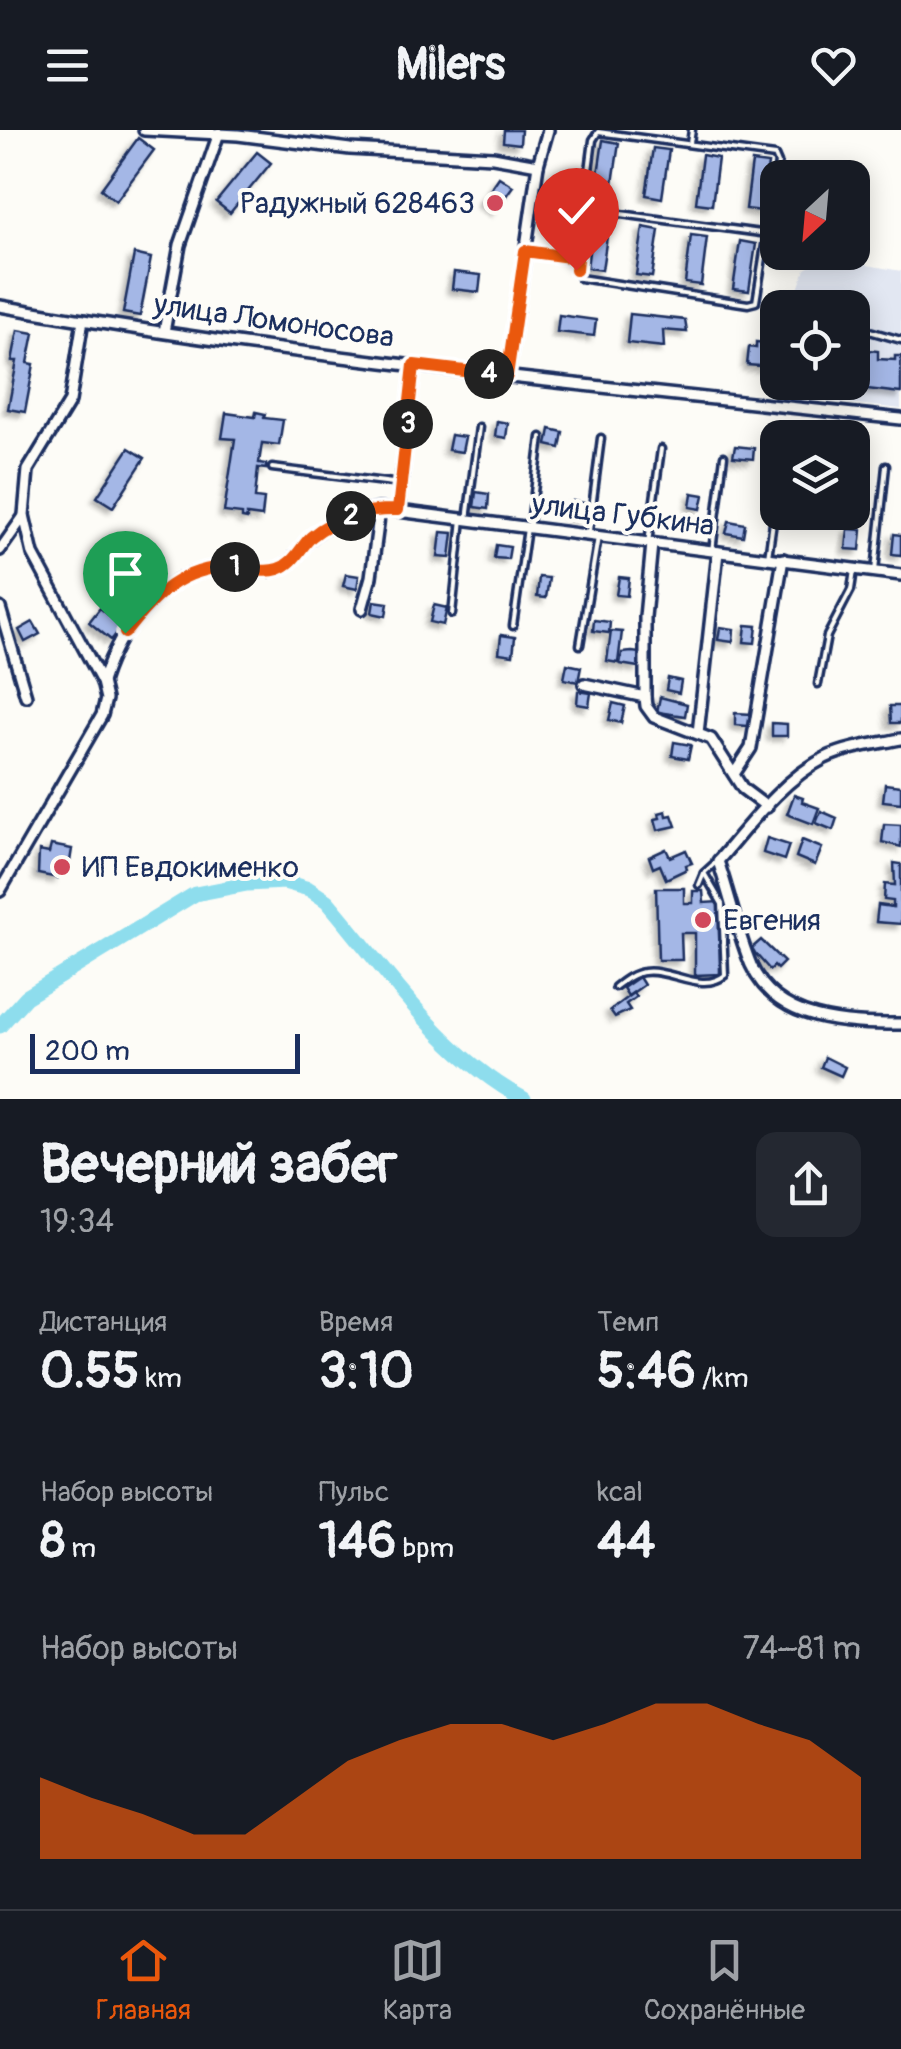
<!DOCTYPE html>
<html lang="ru">
<head>
<meta charset="utf-8">
<style>
	body { margin:0; font-family:Pangolin,sans-serif; background:#242831; color:#f1f3f6; height:100vh; display:flex; flex-direction:column; font-size:38px; white-space:nowrap }
	* { box-sizing:border-box; margin:0 }
	p { font-size:32px; color:#9ea1a6 }
	.icon { flex:none; width:55px; height:55px; fill:none; stroke:currentColor; stroke-width:2; stroke-linecap:round; stroke-linejoin:round }
	.map { position:relative; height:969px; overflow:hidden }
	.drawer { display:flex; flex-direction:column; background:#171b24; flex:1 }
	.drawer>* { flex:none }
	.needle { width:65px; rotate:206deg }
	.tools { position:absolute; left:760px; top:30px; display:grid; gap:20px }
	.tools a { display:grid; place-items:center; width:110px; height:110px; border-radius:20px; background:#171b24; box-shadow:0 5px 25px #0003; font-size:50px }
	.scale { position:absolute; left:30px; bottom:25px; width:270px; box-sizing:border-box; padding-left:10px; border:5px solid #1b2f5e; border-top:0; font-size:28px; line-height:35px; white-space:nowrap; color:#1b2f5e; -webkit-text-stroke:8px #fdfcf7; paint-order:stroke }
	.pin { position:absolute; display:grid; place-items:center; width:85px; height:85px; color:#fff; margin:-102px -42px; border-radius:50% 50% 50% 0; rotate:-45deg; box-shadow:0 0 10px #0007 }
	.pin .icon { rotate:45deg }
	.km { position:absolute; width:50px; height:50px; margin:-25px; border-radius:50%; background:#222; color:#fff; font-size:28px; line-height:50px; text-align:center }
	.round { display:grid; place-items:center; flex:none; width:105px; height:105px; border-radius:20px; background:#242831 }
	.overview { display:flex; align-items:center; justify-content:space-between; height:170px; padding:0 40px }
	h1 { font-size:55px; font-weight:800; line-height:75px }
	.metrics { display:grid; grid-template-columns:repeat(3,1fr); gap:15px; height:170px; padding:10px 40px }
	.metrics div { display:grid; align-content:center }
	.metrics b { font-size:50px; font-weight:800 }
	.metrics small { font-size:28px; font-weight:400 }
	.metrics p { font-size:28px }
	.chart { height:280px; padding:20px 40px }
	.chart p { display:flex; justify-content:space-between }
	.chart svg { width:100%; height:180px; margin-top:10px; fill:#ea580c; opacity:.7 }
	header { display:flex; justify-content:space-between; align-items:center; height:130px; padding:0 40px; background:#171b24; font-size:45px; font-weight:800 }
	.menu { display:flex; justify-content:space-around; align-items:center; height:140px; border-top:2px solid #363941; background:#171b24; font-size:28px; color:#9ea1a6 }
	.menu a { display:grid; justify-items:center; gap:5px }
	.menu .current { color:#ea580c }
	.map>svg:first-child { display:block }
	.built { fill:#e2e7f2 }
	.lines { fill:none; stroke-linecap:round; stroke-linejoin:round }
	.river { stroke:#8edded; stroke-width:15 }
	.building { fill:#a4b7e6; stroke:#1b2f5e; stroke-width:2.5; filter:url(#shadow) }
	.lane-casing { stroke:#1b2f5e; stroke-width:11 }
	.street-casing { stroke:#1b2f5e; stroke-width:16 }
	.lane { stroke:#fdfcf7; stroke-width:4 }
	.street { stroke:#fdfcf7; stroke-width:9 }
	.route-casing { stroke:#fff; stroke-width:20 }
	.route { stroke:#ea580c; stroke-width:12 }
	.poi-dot { fill:#d1495b; stroke:#fdfcf7; stroke-width:4 }
	.labels { text-anchor:middle; dominant-baseline:central; stroke-width:8; stroke-linejoin:round; paint-order:stroke }
	.poi-label { font-size:30px; fill:#1b2f5e; stroke:#fdfcf7; text-anchor:start }
	.street-label { font-size:30px; fill:#1b2f5e; stroke:#fdfcf7 }
</style>
</head>
<body>
<header><svg class="icon" aria-label="menu" viewBox="0 0 24 24"><path d="M4 6h16M4 12h16M4 18h16"/></svg>Milers<svg class="icon" aria-label="heart" viewBox="0 0 24 24"><path d="M12 20l-8-8c-3-5 5-10 8-4 3-6 11-1 8 4z"/></svg></header>
<div class="map">
<svg width="901" height="969" viewBox="0 0 901 969">
	<defs>
		<filter id="shadow"><feDropShadow dx="-4.5" dy="4.5" stdDeviation="2.5" flood-color="#0004"/></filter>
	</defs>
	<rect width="100%" height="100%" fill="#fdfcf7"/>
	<filter id="ink" filterUnits="userSpaceOnUse"><feTurbulence type="fractalNoise" baseFrequency=".01" numOctaves="2"/><feDisplacementMap in="SourceGraphic" scale="20" xChannelSelector="R" yChannelSelector="G"/><feConvolveMatrix kernelMatrix="1 2 1 2 8 2 1 2 1" color-interpolation-filters="sRGB"/></filter>
	<g filter="url(#ink)">
		<path class="built" d="M853,117L867,135L901,141V279L778,266L779,253L852,252V178L792,177L805,139L834,123L852,122Z"/>
		<g class="lines">
			<path class="river" d="M0,896L26,867L195,764L247,754L284,752L309,759L327,771C387,841 441,925 524,969"/>
		</g>
		<g class="building">
			<path d="M504,0H521L520,14L503,12Z"/>
			<path d="M138,8L154,20L116,71L101,59Z"/>
			<path d="M603,10L619,13L612,60L596,58Z"/>
			<path d="M653,18L669,20L662,68L646,65Z"/>
			<path d="M257,22L271,33L230,83L216,72Z"/>
			<path d="M702,25L718,28L712,75L696,73Z"/>
			<path d="M752,32L768,34L762,81L746,79Z"/>
			<path d="M499,47L513,56L495,81L482,72Z"/>
			<path d="M549,70L562,74L557,90L545,87Z"/>
			<path d="M593,90L609,93L602,140L587,138Z"/>
			<path d="M643,97L659,100L652,147L636,145Z"/>
			<path d="M691,105L707,107L701,155L685,153Z"/>
			<path d="M740,111L756,114L749,161L733,159Z"/>
			<path d="M134,124L151,128L140,186L123,183Z"/>
			<path d="M454,142L481,145L479,162L452,159Z"/>
			<path d="M630,184L685,190L687,202L663,200L664,217L627,213Z"/>
			<path d="M559,185L596,190L594,206L557,202Z"/>
			<path d="M18,200L34,203L28,233L34,234L25,282L8,279L17,231H12Z"/>
			<path d="M756,212L766,213V218L775,219L773,237L747,235L749,217L756,218Z"/>
			<path d="M852,218L878,221V229L895,230V226H901V263L850,257Z"/>
			<path d="M256,282L265,284L264,288L283,290L279,315L262,313L259,333L266,334V339L258,338L255,368L264,369L262,387L247,385V389L242,388V384L224,382L235,309L222,308L226,283L255,287Z"/>
			<path d="M497,291L508,293L506,308L495,306Z"/>
			<path d="M550,299L563,302L560,318L547,315Z"/>
			<path d="M451,305L465,307L462,322L448,320Z"/>
			<path d="M735,316L754,318L753,329L733,327Z"/>
			<path d="M129,318L145,328L113,377L97,367Z"/>
			<path d="M856,328L870,329L868,349L854,348Z"/>
			<path d="M476,362L489,364L488,379L474,377Z"/>
			<path d="M692,363L704,365L701,379L690,377Z"/>
			<path d="M573,371L584,373L581,388L570,386Z"/>
			<path d="M729,391L745,394L743,406L726,403Z"/>
			<path d="M848,399L862,400L860,420L846,419Z"/>
			<path d="M441,402L453,403L450,428L438,427Z"/>
			<path d="M894,404L901,405V425L892,424Z"/>
			<path d="M496,415L510,417L508,429L494,428Z"/>
			<path d="M346,444L359,446L357,459L343,456Z"/>
			<path d="M539,447L549,448L546,468L537,467Z"/>
			<path d="M619,447L629,448L627,466L616,465Z"/>
			<path d="M374,471L388,473L386,486L372,483Z"/>
			<path d="M434,475L447,478L443,495L430,492Z"/>
			<path d="M100,478L123,497L111,510L89,492Z"/>
			<path d="M594,490L610,492L609,503L593,501Z"/>
			<path d="M33,492L40,504L25,512L19,500Z"/>
			<path d="M746,495L757,496L755,513L744,512Z"/>
			<path d="M720,497L734,499L733,512L718,510Z"/>
			<path d="M611,501L622,502L618,533L607,531Z"/>
			<path d="M501,505L515,507L513,525L499,523Z"/>
			<path d="M632,522L640,523L638,537L620,534L622,523Z"/>
			<path d="M567,534L581,537L578,552L564,549Z"/>
			<path d="M668,548L681,551L679,563L666,560Z"/>
			<path d="M578,561L591,563L589,576L577,574Z"/>
			<path d="M660,567L687,574L685,586L657,582Z"/>
			<path d="M613,573L625,576L621,593L609,590Z"/>
			<path d="M890,576H901V593H891Z"/>
			<path d="M735,583L752,584L751,592L748,596L735,595Z"/>
			<path d="M772,593L787,594V606H772Z"/>
			<path d="M674,612L691,615L688,629L672,626Z"/>
			<path d="M885,654L901,656V673L883,671Z"/>
			<path d="M794,665L803,668L802,672L819,678L813,694L787,684Z"/>
			<path d="M666,681L667,686L672,685L676,696L658,700L655,689L660,688L659,683Z"/>
			<path d="M821,681L837,688L833,700L816,693Z"/>
			<path d="M884,694L901,695V717L882,712Z"/>
			<path d="M767,708L789,715L784,730L763,723Z"/>
			<path d="M802,710L822,718L815,735L796,727Z"/>
			<path d="M51,715L72,719L69,738L60,736L58,748L38,744L39,721L49,723Z"/>
			<path d="M666,719L670,727L686,720L692,733L686,735L687,739L666,749L660,735L653,738L649,727Z"/>
			<path d="M894,733L901,734V794L876,792L878,775L893,777V771L884,770L885,754L895,755Z"/>
			<path d="M656,758H684V773H693V761H703L704,773L719,772L720,844L695,845V803H681L682,830H658Z"/>
			<path d="M761,810L784,832L777,839L774,836L770,840L755,823L752,818Z"/>
			<path d="M639,847L644,855L628,866L623,858Z"/>
			<path d="M633,863L636,867L626,874L630,880L615,887L610,880Z"/>
			<path d="M825,927L845,937L841,946L821,937Z"/>
		</g>
		<g class="lines">
			<g class="lane-casing">
				<g id="lane">
					<path d="M598,2L775,26L778,33L756,172L748,174L580,148L576,140L593,10Z"/>
					<path d="M690,13L692,0"/>
					<path d="M584,79L768,104"/>
					<path d="M527,121L577,128"/>
					<path d="M866,200L901,210"/>
					<path d="M272,338L401,354"/>
					<path d="M467,390L479,297"/>
					<path d="M530,394L541,307"/>
					<path d="M589,401L601,308"/>
					<path d="M648,413L661,319"/>
					<path d="M712,421L724,326"/>
					<path d="M768,427L778,357"/>
					<path d="M875,441L886,336"/>
					<path d="M452,484L462,389"/>
					<path d="M513,496L527,398"/>
					<path d="M580,515L598,407"/>
					<path d="M818,554L827,506L851,460L854,440"/>
					<path d="M699,755L704,743"/>
					<path d="M615,857C624,850 633,843 644,842C670,838 702,864 725,845L722,774L704,743L716,732"/>
				</g>
			</g>
			<g class="street-casing">
				<g id="street">
					<path d="M144,0L238,5L350,19L493,27L538,35"/>
					<path d="M0,176C298,229 600,256 901,289"/>
					<path d="M164,202L180,115L219,3"/>
					<path d="M507,246L538,35L548,0"/>
					<path d="M398,381L901,445"/>
					<path d="M0,420L24,386"/>
					<path d="M0,478L26,566"/>
					<path d="M362,479L371,447L380,379L398,381L414,235"/>
					<path d="M102,552C120,495 165,437 230,437C248,437 266,446 283,437C295,430 300,418 310,409C327,392 356,383 380,379"/>
					<path d="M584,554L645,567L646,576L654,587L711,609L743,659L767,677"/>
					<path d="M645,567V487L652,414"/>
					<path d="M698,603L718,422"/>
					<path d="M901,609C876,614 848,617 825,628C782,650 749,695 718,731C729,763 738,804 751,835C777,893 847,894 901,894"/>
					<path d="M734,644L751,618L753,606L783,429"/>
					<path d="M0,761L102,585L106,569L102,552L33,424L24,385L28,340L70,271L83,190"/>
				</g>
			</g>
			<use href="#lane" class="lane"/>
			<use href="#street" class="street"/>
		</g>
	</g>
	<g class="lines" filter="url(#ink)">
		<g class="route-casing">
			<path id="route" d="M125,503C153,466 183,436 232,437C247,437 263,444 278,439C294,434 300,418 311,407C334,387 369,379 398,380L414,235L507,246L525,121L577,128L576,140"/>
		</g>
		<use href="#route" class="route"/>
	</g>
	<g class="poi-dot">
		<circle cx="495" cy="73" r="10"/>
		<circle cx="62" cy="737" r="10"/>
		<circle cx="703" cy="790" r="10"/>
	</g>
	<g class="labels">
		<g class="poi-label">
			<text x="475" y="73" text-anchor="end">Радужный 628463</text>
			<text x="82" y="737">ИП Евдокименко</text>
			<text x="723" y="790">Евгения</text>
		</g>
		<g class="street-label">
			<text transform="translate(274 191) rotate(8)">улица Ломоносова</text>
			<text transform="translate(623 385) rotate(7)">улица Губкина</text>
		</g>
	</g>
</svg>
<div class="tools">
<a><svg class="needle" viewBox="-14 -14 28 28"><path d="M0-13l5 13h-10z" fill="#e53935"/><path d="M0 13l5-13h-10z" fill="#9ea1a6"/></svg></a>
<a><svg class="icon" aria-label="locate" viewBox="0 0 24 24"><circle cx="12" cy="12" r="6"/><path d="M12 2v4M12 18v4M2 12h4M18 12h4"/></svg></a>
<a><svg class="icon" aria-label="layers" viewBox="0 0 24 24"><path d="M12 4l9 5-9 5-9-5zM3 14l9 5 9-5"/></svg></a>
</div>
<div class="scale">200 m</div>
<div class="pin" style="left:125px;top:503px;background:#1e9e55"><svg class="icon" aria-label="arrive" viewBox="0 0 24 24"><path d="M6 21V4h12l-3 4 3 4H6"/></svg></div>
<div class="pin" style="left:576px;top:140px;background:#d93025"><svg class="icon" aria-label="check" viewBox="0 0 24 24"><path d="M5 12l5 5 9-10"/></svg></div>
<b class="km" style="left:235px;top:437px">1</b>
<b class="km" style="left:351px;top:386px">2</b>
<b class="km" style="left:408px;top:294px">3</b>
<b class="km" style="left:489px;top:244px">4</b>
</div>
<section class="drawer">
<div class="overview"><div><h1>Вечерний забег</h1><p>19:34</p></div><a class="round"><svg class="icon" aria-label="share" viewBox="0 0 24 24"><path d="M12 15V3M7 8l5-5 5 5M5 13v7h14v-7"/></svg></a></div>
<div class="metrics">
<div><p>Дистанция</p><b>0.55<small> km</small></b></div>
<div><p>Время</p><b>3:10</b></div>
<div><p>Темп</p><b>5:46<small> /km</small></b></div>
</div>
<div class="metrics">
<div><p>Набор высоты</p><b>8<small> m</small></b></div>
<div><p>Пульс</p><b>146<small> bpm</small></b></div>
<div><p>kcal</p><b>44</b></div>
</div>
<div class="chart"><p><span>Набор высоты</span>74–81 m</p>
<svg viewBox="0 0 160 44" preserveAspectRatio="none"><path d="M0 44V24L10 29L20 33L30 38L40 38L50 29L60 20L70 15L80 11L90 11L100 15L110 11L120 6L130 6L140 11L150 15L160 24V44z"/></svg>
</div>
</section>
<nav class="menu">
<a class="current"><svg class="icon" aria-label="home" viewBox="0 0 24 24"><path d="M3 11l9-7 9 7M6 9v11h12V9"/></svg>Главная</a>
<a><svg class="icon" aria-label="map" viewBox="0 0 24 24"><path d="M3 6l6-2 6 2 6-2v14l-6 2-6-2-6 2zM9 4v14M15 6v14"/></svg>Карта</a>
<a><svg class="icon" aria-label="saved" viewBox="0 0 24 24"><path d="M7 4h10v16l-5-4-5 4z"/></svg>Сохранённые</a>
</nav>
</body>
</html>
